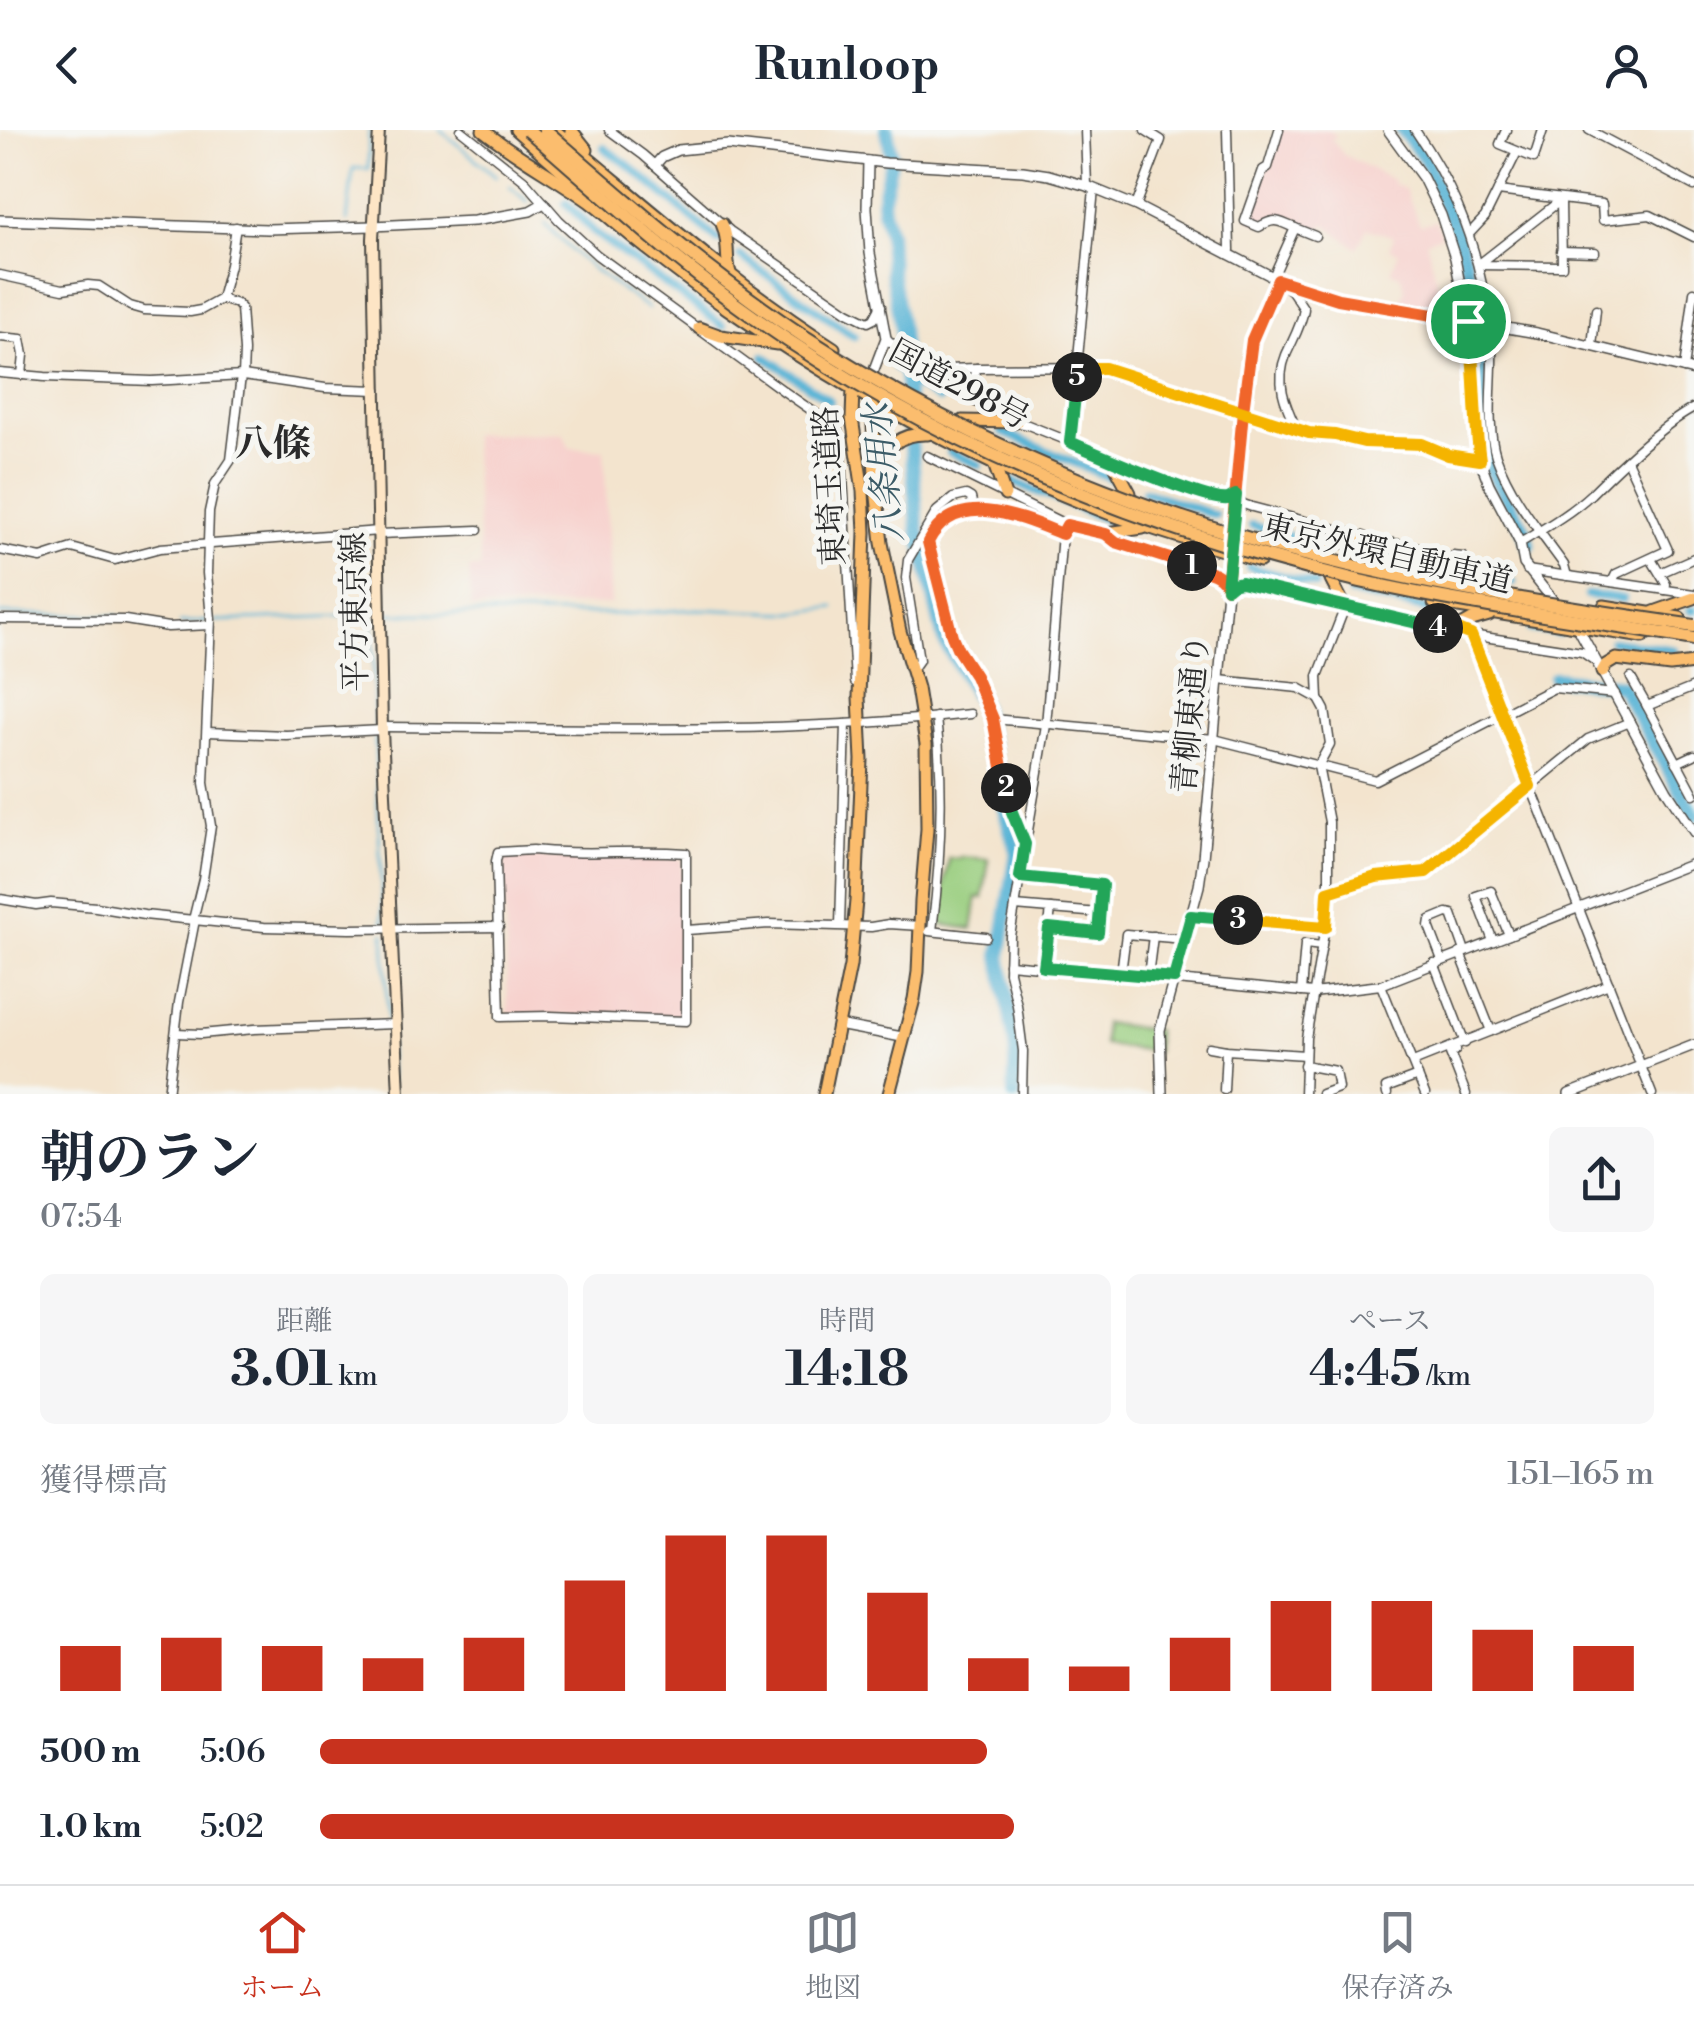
<!DOCTYPE html>
<html lang="ja">
<head>
<meta charset="utf-8">
<style>
	body { margin:0; font-family:"Libre Bodoni","Noto Serif JP",serif; background:#f6f6f7; color:#1f2937; height:100vh; display:flex; flex-direction:column; font-size:38px; white-space:nowrap }
	* { box-sizing:border-box; margin:0 }
	p { font-size:32px; color:#747a83 }
	.icon { flex:none; width:55px; height:55px; fill:none; stroke:currentColor; stroke-width:2; stroke-linecap:round; stroke-linejoin:round }
	.map { position:relative; height:964px; overflow:hidden }
	.drawer { display:flex; flex-direction:column; background:#fff; flex:1 }
	.drawer>* { flex:none }
	.pin { position:absolute; display:grid; place-items:center; width:85px; height:85px; color:#fff; margin:-42px; border:5px solid #fff; border-radius:50%; box-shadow:0 2px 10px #0007 }
	.km { position:absolute; width:50px; height:50px; margin:-25px; border-radius:50%; background:#222; color:#fff; font-size:28px; line-height:50px; text-align:center }
	.round { display:grid; place-items:center; flex:none; width:105px; height:105px; border-radius:15px; background:#f6f6f7 }
	.summary { display:flex; align-items:center; justify-content:space-between; height:170px; padding:0 40px }
	h1 { font-size:55px; font-weight:700; line-height:75px }
	.metrics { display:grid; grid-template-columns:repeat(3,1fr); gap:15px; height:170px; padding:10px 40px }
	.metrics div { display:grid; align-content:center; border-radius:15px; background:#f6f6f7; text-align:center }
	.metrics b { font-size:50px; font-weight:700 }
	.metrics small { font-size:28px; font-weight:400 }
	.metrics p { font-size:28px }
	.chart { height:280px; padding:20px 40px }
	.chart p { display:flex; justify-content:space-between }
	.chart svg { width:100%; height:180px; margin-top:10px; stroke:#c8321e; stroke-width:6 }
	ul { padding:0 40px; list-style:none; font-size:32px }
	li { display:grid; grid-template-columns:160px 120px 1fr; align-items:center; height:75px }
	li i { height:25px; border-radius:12px; background:#c8321e }
	header { display:flex; justify-content:space-between; align-items:center; height:130px; padding:0 40px; background:#fff; font-size:45px; font-weight:700 }
	.tab-bar { display:flex; justify-content:space-around; align-items:center; height:140px; border-top:2px solid #e0e1e3; background:#fff; font-size:28px; color:#747a83 }
	.tab-bar a { display:grid; justify-items:center; gap:5px }
	.tab-bar .on { color:#c8321e }
	.map>svg:first-child { display:block }
	.built { fill:#f7d0cc }
	.green { fill:#9ace7f; stroke:#627c55; stroke-width:2.5 }
	.lines { fill:none; stroke-linecap:round; stroke-linejoin:round }
	.stream { stroke:#58b4d6; stroke-width:2.5 }
	.canal { stroke:#58b4d6; stroke-width:8 }
	.river { stroke:#58b4d6; stroke-width:14 }
	.minor-casing { stroke:#494743; stroke-width:11 }
	.tertiary-casing { stroke:#494743; stroke-width:12 }
	.secondary-casing { stroke:#494743; stroke-width:14 }
	.trunk-casing { stroke:#494743; stroke-width:15 }
	.minor { stroke:#fff; stroke-width:8 }
	.tertiary { stroke:#fff; stroke-width:9 }
	.secondary { stroke:#fde5c5; stroke-width:10 }
	.trunk { stroke:#fbbd6e; stroke-width:11 }
	.motorway-bridge-casing { stroke:#494743; stroke-width:16; stroke-linecap:butt }
	.motorway-bridge { stroke:#fbbd6e; stroke-width:12 }
	.split-1-casing { stroke:#fff; stroke-width:20 }
	.split-2-casing { stroke:#fff; stroke-width:20 }
	.split-3-casing { stroke:#fff; stroke-width:20 }
	.split-4-casing { stroke:#fff; stroke-width:20 }
	.split-5-casing { stroke:#fff; stroke-width:20 }
	.split-6-casing { stroke:#fff; stroke-width:20 }
	.split-1 { stroke:#f0652b; stroke-width:12 }
	.split-2 { stroke:#f0652b; stroke-width:12 }
	.split-3 { stroke:#22a559; stroke-width:12 }
	.split-4 { stroke:#f5b400; stroke-width:12 }
	.split-5 { stroke:#22a559; stroke-width:12 }
	.split-6 { stroke:#f5b400; stroke-width:12 }
	.labels { text-anchor:middle; dominant-baseline:central; stroke-width:10; stroke-linejoin:round; paint-order:stroke }
	.street-label { font-size:32px; fill:#2b2b2b; stroke:#f6f6f2 }
	.water-label { font-size:35px; font-style:italic; fill:#3b5b67; stroke:#f6f6f2 }
	.quarter-label { font-size:38px; font-weight:bold; fill:#2b2b2b; stroke:#f6f6f2 }
</style>
</head>
<body>
<header><svg class="icon" aria-label="back" viewBox="0 0 24 24"><path d="M15 5l-7 7 7 7"/></svg>Runloop<svg class="icon" aria-label="person" viewBox="0 0 24 24"><circle cx="12" cy="8" r="4"/><path d="M4 21q1-7 8-7t8 7"/></svg></header>
<div class="map">
<svg width="1694" height="964" viewBox="0 0 1694 964">
	<rect width="100%" height="100%" fill="#f6f6f2"/>
	<filter id="ink" filterUnits="userSpaceOnUse"><feTurbulence type="fractalNoise" baseFrequency=".01" numOctaves="2"/><feDisplacementMap in="SourceGraphic" scale="20" xChannelSelector="R" yChannelSelector="G"/><feConvolveMatrix kernelMatrix="1 2 1 2 8 2 1 2 1" color-interpolation-filters="sRGB"/></filter>
	<filter id="wash" filterUnits="userSpaceOnUse"><feTurbulence type="fractalNoise" baseFrequency=".0048" numOctaves="4" result="noise"/><feDisplacementMap in="SourceGraphic" scale="40" xChannelSelector="R" yChannelSelector="G"/><feGaussianBlur stdDeviation="2.25" result="paint"/><feColorMatrix in="noise" values="0 0 0 0 0 0 0 0 0 0 0 0 0 0 0 0 0 1.4 0 .05"/><feComposite in="paint" operator="in"/></filter>
	<g filter="url(#wash)">
		<rect width="100%" height="100%" fill="#f3e4ce"/>
		<g class="built">
			<path d="M1281,0H1329L1337,6L1331,9L1344,25L1393,50L1392,54L1405,59L1420,95L1436,91L1441,106L1426,110L1445,182L1399,175L1405,159L1400,145L1391,141L1399,123L1389,119L1394,107L1367,98L1357,118L1325,94L1316,104L1278,89H1266L1259,94L1248,89Z"/>
			<path d="M563,303L570,318L604,320L611,474L471,478L469,438H481L472,304Z"/>
			<path d="M504,727L682,729V888L508,884Z"/>
		</g>
		<g class="green">
			<path d="M961,727L989,729L983,768L977,767L972,799L938,794L949,728L960,729Z"/>
			<path d="M1104,893L1156,900V921L1104,915Z"/>
		</g>
		<g class="lines">
			<g class="stream">
				<path d="M440,0L496,46"/>
				<path d="M510,57L528,72"/>
				<path d="M347,91L353,38L368,39L369,0"/>
				<path d="M545,93C576,129 609,152 648,178"/>
				<path d="M0,484L119,486"/>
				<path d="M384,484H622L697,479L792,483L835,477"/>
				<path d="M372,485L375,595"/>
				<path d="M215,491L374,485"/>
				<path d="M180,493L207,491"/>
				<path d="M375,605L383,794"/>
				<path d="M384,803L388,890"/>
				<path d="M388,897L391,964"/>
			</g>
			<g class="canal">
				<path d="M604,18L627,34L718,110"/>
				<path d="M566,73L596,104L723,196"/>
				<path d="M740,126L854,206"/>
				<path d="M764,226L830,271"/>
				<path d="M894,236L915,255L939,270"/>
				<path d="M1002,302L1113,349"/>
				<path d="M950,322L979,335"/>
				<path d="M1009,350L1113,393"/>
				<path d="M1144,361L1215,385"/>
				<path d="M1252,395L1290,406"/>
				<path d="M1190,419L1211,426"/>
				<path d="M1350,421L1438,439"/>
				<path d="M1249,437L1315,455"/>
				<path d="M1470,445L1513,452"/>
				<path d="M1351,463L1448,484"/>
				<path d="M1587,465L1623,469"/>
				<path d="M1690,480H1694"/>
				<path d="M1531,499L1559,503"/>
				<path d="M1612,511L1675,520"/>
			</g>
			<g class="river">
				<path d="M887,0L892,27L882,71L883,80L889,103L891,141L901,197L918,398L944,510L981,574L1003,675L1017,723L1000,826L1016,918L1014,964"/>
				<path d="M1402,0L1425,29L1460,113L1479,184L1481,276L1490,339L1525,401L1529,415"/>
				<path d="M1555,548L1621,556L1694,685"/>
			</g>
		</g>
	</g>
	<g filter="url(#ink)">
		<g class="lines">
			<g class="minor-casing">
				<g id="minor">
					<path d="M461,0L525,51L559,90L597,125L785,262L837,298L841,312L855,552"/>
					<path d="M609,0L643,25L730,101L848,182L868,192L874,189L881,176"/>
					<path d="M1085,0L1087,56"/>
					<path d="M1227,0L1230,120L1228,124"/>
					<path d="M1415,0C1450,51 1471,99 1483,159C1488,180 1492,199 1492,220C1493,252 1486,296 1496,326C1511,368 1539,400 1564,435L1567,446"/>
					<path d="M1506,0L1500,14L1534,28L1543,0"/>
					<path d="M1589,0L1694,56"/>
					<path d="M1498,61L1602,74L1603,90L1650,85L1694,107"/>
					<path d="M1561,70L1562,136L1478,135Z"/>
					<path d="M1136,76L1161,10L1145,0"/>
					<path d="M1295,98L1315,106"/>
					<path d="M1470,103L1485,87L1517,22"/>
					<path d="M1561,121L1595,122"/>
					<path d="M0,145L63,159L88,155L99,156L130,176L144,180L190,182L201,180L221,169L230,135L236,97"/>
					<path d="M1273,147L1295,98C1277,91 1276,87 1259,97L1245,91L1263,40L1268,37L1279,0"/>
					<path d="M1282,153L1292,161L1304,179C1301,197 1293,209 1286,225C1275,252 1285,274 1296,298"/>
					<path d="M221,169L237,174L241,178L244,221L243,246"/>
					<path d="M0,207L21,209L24,225L22,245"/>
					<path d="M886,208L921,241L944,256L976,272L1004,281L1016,292L1028,295L1181,356L1224,369L1235,365L1243,374L1252,377L1362,406L1363,408L1428,419L1444,431L1453,426L1463,427"/>
					<path d="M1592,216L1596,180"/>
					<path d="M946,239L977,238"/>
					<path d="M1684,239L1694,162"/>
					<path d="M0,243L45,247L152,251L243,246L325,258L377,260"/>
					<path d="M965,266L977,238L1105,237L1309,303L1335,305L1363,312L1421,314L1448,325L1480,330"/>
					<path d="M1070,312L1094,59"/>
					<path d="M927,326L1067,395L1107,403L1116,412L1220,445L1224,449L1227,458L1232,454L1241,452L1413,493L1456,499L1471,505L1582,522L1595,531"/>
					<path d="M379,404L478,400"/>
					<path d="M1520,413C1543,399 1571,383 1591,364C1618,337 1661,295 1694,278"/>
					<path d="M0,420L41,428L72,418L115,430L160,418L379,401"/>
					<path d="M1651,429L1666,454L1665,460"/>
					<path d="M1527,440L1694,464"/>
					<path d="M1660,443L1694,428"/>
					<path d="M1612,452L1616,444L1668,420L1627,330"/>
					<path d="M0,489L125,490L168,497L210,495"/>
					<path d="M1471,505L1652,964"/>
					<path d="M912,540L919,530L906,448L908,430L937,381L953,368L966,365L971,368L974,381"/>
					<path d="M1631,548L1647,576"/>
					<path d="M1219,550L1299,558L1319,569"/>
					<path d="M1694,557L1647,576L1694,664"/>
					<path d="M993,589L1214,609L1375,650L1554,558L1615,564"/>
					<path d="M382,597C577,598 775,605 970,584"/>
					<path d="M207,602L286,605L382,600"/>
					<path d="M1677,633L1694,625"/>
					<path d="M1025,714C1005,671 1005,628 991,584C981,553 963,534 952,506L927,412C956,359 1020,386 1062,404"/>
					<path d="M533,720C584,726 635,719 686,723V891L550,886L500,887L496,731L498,722Z"/>
					<path d="M1020,747L1101,755L1098,803L1049,798"/>
					<path d="M1329,762L1376,747L1426,742L1588,609L1630,592"/>
					<path d="M0,769L36,775L51,773L96,777L144,785L264,797L350,799L499,797"/>
					<path d="M1015,776L1099,783"/>
					<path d="M1191,786L1325,797"/>
					<path d="M193,790L203,749L211,696L204,653L211,489L207,443L209,382L215,354L231,330L241,246"/>
					<path d="M840,795L846,594"/>
					<path d="M687,800L769,794L871,797L889,794L920,796"/>
					<path d="M929,801L986,807"/>
					<path d="M932,801C941,731 944,658 936,587"/>
					<path d="M1493,811L1476,766L1491,761L1509,805"/>
					<path d="M1460,823L1491,901"/>
					<path d="M1442,830L1429,796L1430,790L1447,783L1452,784L1465,821"/>
					<path d="M1434,833L1465,913"/>
					<path d="M1009,834L1313,863L1381,855L1694,733"/>
					<path d="M1044,837L1051,779"/>
					<path d="M1121,843L1126,804L1184,809"/>
					<path d="M1148,846L1153,806"/>
					<path d="M1381,855L1425,964"/>
					<path d="M1301,862L1305,814L1322,816"/>
					<path d="M176,903L201,904L254,899L396,894"/>
					<path d="M1209,917L1226,920L1305,925"/>
					<path d="M1456,920L1450,923L1466,964"/>
					<path d="M1413,932L1609,854"/>
					<path d="M1304,935L1335,941L1338,958L1322,964"/>
					<path d="M1224,960L1226,920"/>
					<path d="M168,964L179,872L195,790"/>
					<path d="M1022,964L1023,921L1017,875L1009,842L1010,806L1046,595L1062,404L1067,395"/>
					<path d="M1304,964L1306,908L1325,797L1329,762V692L1318,636L1330,614L1325,580L1319,569L1318,546L1345,477"/>
					<path d="M1387,964L1386,958L1418,946"/>
				</g>
			</g>
			<g class="tertiary-casing">
				<g id="tertiary">
					<path d="M1388,0L1423,48L1441,85L1455,128L1472,218L1475,298L1480,330L1489,354L1520,413L1524,434L1556,474"/>
					<path d="M868,31L867,78L870,123L886,208L873,242"/>
					<path d="M655,35L662,27L678,20L728,15L886,33L1023,41L1049,45L1087,56L1136,76L1273,147L1302,159L1350,171L1537,203L1694,241"/>
					<path d="M0,90L268,99L373,96L474,91L530,81L544,73"/>
					<path d="M1577,496L1667,661L1694,702"/>
					<path d="M838,895L902,907"/>
					<path d="M1162,964L1160,900L1199,756L1203,728L1243,281L1252,210L1278,150"/>
					<path d="M1569,964L1694,915"/>
				</g>
			</g>
			<g class="secondary-casing">
				<path id="secondary" d="M379,0L373,109L382,600L399,964"/>
			</g>
			<g class="trunk-casing">
				<g id="trunk">
					<path d="M483,0C517,27 555,47 590,72C610,87 629,105 649,120C675,140 701,160 728,179C847,261 973,331 1108,383C1158,402 1209,416 1260,431"/>
					<path d="M516,0L586,62"/>
					<path d="M554,0C646,75 734,155 834,218"/>
					<path d="M571,0L587,20"/>
					<path d="M722,94C730,111 725,127 730,143"/>
					<path d="M699,198L721,206L777,214"/>
					<path d="M872,266L875,349L882,413L900,501L917,558L926,614L927,699L921,771L918,842L914,869L889,964"/>
					<path d="M962,291L1016,292"/>
					<path d="M1112,330L1130,363"/>
					<path d="M994,334L1005,365"/>
					<path d="M877,343C885,316 900,303 928,304"/>
					<path d="M1107,403L1143,398"/>
					<path d="M1308,418L1363,408"/>
					<path d="M1444,431L1458,452"/>
					<path d="M1331,450L1345,477"/>
					<path d="M1434,473L1643,507"/>
					<path d="M1604,476L1680,488"/>
					<path d="M1654,482L1694,468"/>
					<path d="M1456,499L1472,490L1489,485"/>
					<path d="M1602,542L1606,535L1616,529L1670,536L1694,533"/>
					<path d="M824,964L850,836L856,771L862,630L859,567L865,402L863,361L852,288L853,259L858,255"/>
				</g>
			</g>
			<use href="#minor" class="minor"/>
			<use href="#tertiary" class="tertiary"/>
			<use href="#secondary" class="secondary"/>
			<use href="#trunk" class="trunk"/>
			<g class="motorway-bridge-casing">
				<g id="motorway-bridge">
					<path d="M528,0C602,64 675,132 755,188C937,316 1143,400 1360,451C1470,476 1582,490 1694,509"/>
					<path d="M545,0C628,73 712,146 805,207C970,314 1153,389 1345,434C1460,461 1577,479 1694,496"/>
				</g>
			</g>
			<use href="#motorway-bridge" class="motorway-bridge"/>
		</g>
	</g>
	<g class="lines" filter="url(#ink)">
		<g class="split-1-casing">
			<path id="split-1" d="M1192,436C1206,441 1223,442 1227,458L1243,281L1252,210L1278,150L1338,169L1468,191"/>
		</g>
		<g class="split-2-casing">
			<path id="split-2" d="M1006,658L993,589L975,546L958,520L952,506L928,412C955,358 1020,387 1062,404L1067,395L1106,404L1116,412L1192,436"/>
		</g>
		<g class="split-3-casing">
			<path id="split-3" d="M1006,658L1012,682L1025,714L1020,747L1102,755L1098,803L1049,798L1044,837L1174,848L1191,786L1238,790"/>
		</g>
		<g class="split-4-casing">
			<path id="split-4" d="M1238,790L1326,797L1328,762L1376,747L1426,742L1530,656L1471,505L1456,499L1438,498"/>
		</g>
		<g class="split-5-casing">
			<path id="split-5" d="M1077,247L1070,312C1095,323 1209,373 1228,369C1231,368 1233,366 1236,365L1227,458L1232,454L1241,452L1438,498"/>
		</g>
		<g class="split-6-casing">
			<path id="split-6" d="M1077,247L1078,238H1105L1309,303L1335,305L1364,312L1422,314L1448,325L1480,330C1473,283 1476,237 1468,191"/>
		</g>
		<use href="#split-1" class="split-1"/>
		<use href="#split-2" class="split-2"/>
		<use href="#split-3" class="split-3"/>
		<use href="#split-4" class="split-4"/>
		<use href="#split-5" class="split-5"/>
		<use href="#split-6" class="split-6"/>
	</g>
	<g class="labels">
		<g class="street-label">
			<text transform="translate(959 255) rotate(28)">国道298号</text>
			<text transform="translate(830 356) rotate(-93)">東埼玉道路</text>
			<text transform="translate(1387 424) rotate(13)">東京外環自動車道</text>
			<text transform="translate(355 482) rotate(-91)">平方東京線</text>
			<text transform="translate(1191 584) rotate(-85)">青柳東通り</text>
		</g>
		<g class="water-label">
			<text transform="translate(885 343) rotate(-96)">八条用水</text>
		</g>
		<g class="quarter-label">
			<text x="273" y="314">八條</text>
		</g>
	</g>
</svg>
<div class="pin" style="left:1468px;top:191px;background:#1e9e55"><svg class="icon" aria-label="arrive" viewBox="0 0 24 24"><path d="M6 21V4h12l-3 4 3 4H6"/></svg></div>
<b class="km" style="left:1192px;top:436px">1</b>
<b class="km" style="left:1006px;top:658px">2</b>
<b class="km" style="left:1238px;top:790px">3</b>
<b class="km" style="left:1438px;top:498px">4</b>
<b class="km" style="left:1077px;top:247px">5</b>
</div>
<section class="drawer">
<div class="summary"><div><h1>朝のラン</h1><p>07:54</p></div><a class="round"><svg class="icon" aria-label="share" viewBox="0 0 24 24"><path d="M12 15V3M7 8l5-5 5 5M5 13v7h14v-7"/></svg></a></div>
<div class="metrics">
<div><p>距離</p><b>3.01<small> km</small></b></div>
<div><p>時間</p><b>14:18</b></div>
<div><p>ペース</p><b>4:45<small> /km</small></b></div>
</div>
<div class="chart"><p><span>獲得標高</span>151–165 m</p>
<svg viewBox="0 0 160 44" preserveAspectRatio="none"><path d="M5 44V33M15 44V31M25 44V33M35 44V36M45 44V31M55 44V17M65 44V6M75 44V6M85 44V20M95 44V36M105 44V38M115 44V31M125 44V22M135 44V22M145 44V29M155 44V33"/></svg>
</div>
<ul>
<li><b>500 m</b>5:06<i style="width:50%"></i></li>
<li><b>1.0 km</b>5:02<i style="width:52%"></i></li>
</ul>
</section>
<nav class="tab-bar">
<a class="on"><svg class="icon" aria-label="home" viewBox="0 0 24 24"><path d="M3 11l9-7 9 7M6 9v11h12V9"/></svg>ホーム</a>
<a><svg class="icon" aria-label="map" viewBox="0 0 24 24"><path d="M3 6l6-2 6 2 6-2v14l-6 2-6-2-6 2zM9 4v14M15 6v14"/></svg>地図</a>
<a><svg class="icon" aria-label="saved" viewBox="0 0 24 24"><path d="M7 4h10v16l-5-4-5 4z"/></svg>保存済み</a>
</nav>
</body>
</html>
